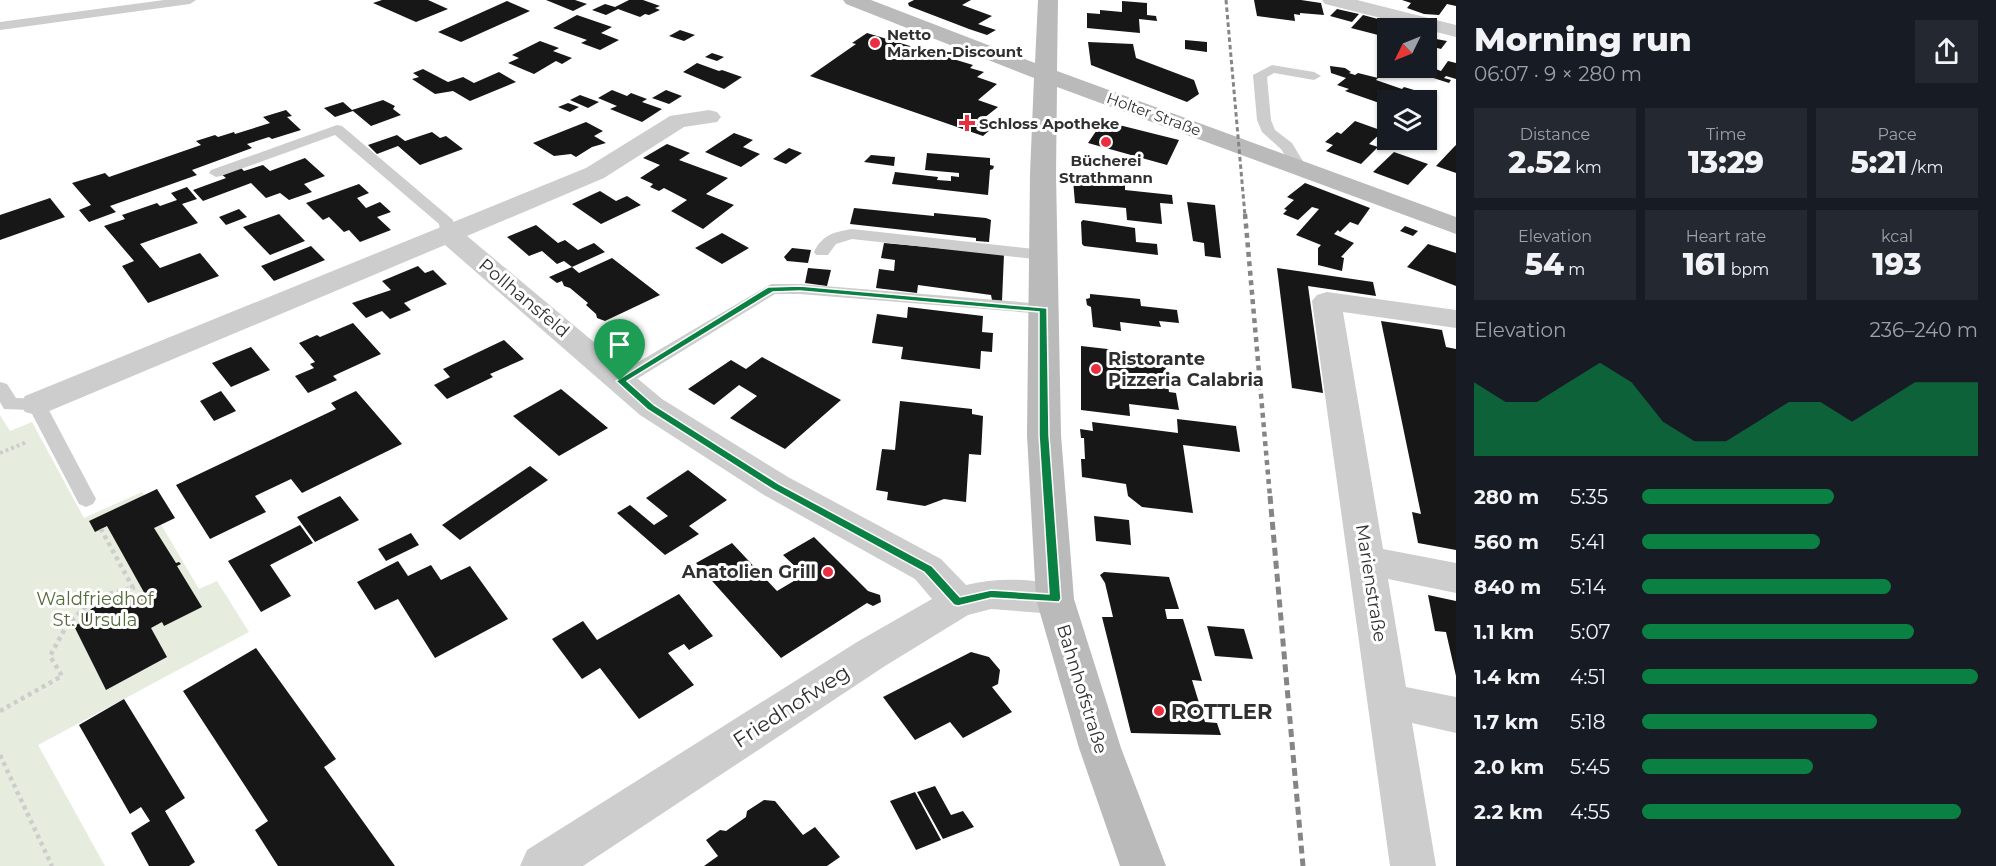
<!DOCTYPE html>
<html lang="en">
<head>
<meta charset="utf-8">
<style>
	body { margin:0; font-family:Montserrat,sans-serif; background:#242831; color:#f1f3f6; height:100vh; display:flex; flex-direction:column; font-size:22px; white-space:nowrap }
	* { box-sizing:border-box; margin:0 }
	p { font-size:20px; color:#9ea1a6 }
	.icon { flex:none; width:33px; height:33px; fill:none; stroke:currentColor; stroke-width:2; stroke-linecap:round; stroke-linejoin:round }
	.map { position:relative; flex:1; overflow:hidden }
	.drawer { display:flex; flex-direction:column; background:#171b24; width:540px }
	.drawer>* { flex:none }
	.needle { width:39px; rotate:227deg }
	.controls { position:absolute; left:1377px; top:18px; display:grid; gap:12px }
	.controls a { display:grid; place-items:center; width:60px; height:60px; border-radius:0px; background:#171b24; box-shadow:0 2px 4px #0004; font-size:30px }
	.pin { position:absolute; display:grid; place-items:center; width:51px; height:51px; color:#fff; margin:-62px -26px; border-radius:50% 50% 50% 0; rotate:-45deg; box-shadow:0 0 6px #0007 }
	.pin .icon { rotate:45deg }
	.round { display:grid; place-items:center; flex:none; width:63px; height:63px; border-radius:0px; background:#242831 }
	.summary { display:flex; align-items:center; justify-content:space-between; height:102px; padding:0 18px }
	h1 { font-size:33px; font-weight:800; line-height:45px }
	.figures { display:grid; grid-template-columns:repeat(3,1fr); gap:9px; height:102px; padding:6px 18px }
	.figures div { display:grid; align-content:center; border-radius:0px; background:#242831; text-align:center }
	.figures b { font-size:30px; font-weight:800 }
	.figures small { font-size:16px; font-weight:400 }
	.figures p { font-size:16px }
	.chart { height:168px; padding:12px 18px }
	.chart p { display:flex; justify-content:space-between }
	.chart svg { width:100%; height:108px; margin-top:6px; fill:#0b8043; opacity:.7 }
	ul { padding:0 18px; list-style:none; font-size:20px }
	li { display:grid; grid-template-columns:96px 72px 1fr; align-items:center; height:45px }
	li i { height:15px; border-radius:8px; background:#0b8043 }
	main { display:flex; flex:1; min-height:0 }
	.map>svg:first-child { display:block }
	.green { fill:#e6edde }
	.building { fill:#171717 }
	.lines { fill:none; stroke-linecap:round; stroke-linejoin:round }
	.path-far1 { stroke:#cdcdcd; stroke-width:4; stroke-dasharray:3 3; stroke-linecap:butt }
	.path { stroke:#cdcdcd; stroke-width:4.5; stroke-dasharray:4 4; stroke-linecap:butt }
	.lane { fill:#cdcdcd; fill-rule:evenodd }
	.street { fill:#cdcdcd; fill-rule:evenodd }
	.secondary { fill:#bababa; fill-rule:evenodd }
	.rail-far2 { stroke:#858585; stroke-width:3; stroke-dasharray:4.5 3; stroke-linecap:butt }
	.rail-far1 { stroke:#858585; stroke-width:4.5; stroke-dasharray:5 4.5; stroke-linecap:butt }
	.rail { stroke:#858585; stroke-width:5; stroke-dasharray:8 5; stroke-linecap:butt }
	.route { fill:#0b8043; stroke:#fff; stroke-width:1.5; fill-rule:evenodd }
	.poi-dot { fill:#ea2f41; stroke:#fff; stroke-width:2 }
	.labels { text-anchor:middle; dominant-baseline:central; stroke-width:6; stroke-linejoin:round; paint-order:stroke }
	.far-poi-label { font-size:15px; font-weight:bold; fill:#303030; stroke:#fff; text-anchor:start }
	.far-street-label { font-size:15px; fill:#303030; stroke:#fff }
	.street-label { font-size:18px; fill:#303030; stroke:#fff }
	.poi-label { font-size:18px; font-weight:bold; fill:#303030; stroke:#fff; text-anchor:start }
	.park-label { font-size:18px; fill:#546d3c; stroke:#fff }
	.near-street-label { font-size:21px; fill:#303030; stroke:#fff }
	.near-poi-label { font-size:21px; font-weight:bold; fill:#303030; stroke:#fff; text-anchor:start }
</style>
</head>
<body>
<main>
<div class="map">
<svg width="1456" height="866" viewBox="0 0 1456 866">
	<rect width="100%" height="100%" fill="#fff"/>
	<path class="green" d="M0,415L10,431L32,422L84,518L142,492L199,589L217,581L249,632L38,745L105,866H0Z"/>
	<g class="building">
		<path d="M382,0H428L448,9L416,22L373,3Z"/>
		<path d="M546,0H575L587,4L573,11Z"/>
		<path d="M629,0H643L660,6L655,8L660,10L649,15L645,14L640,17L618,9L606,15L592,10L605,4L615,7Z"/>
		<path d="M914,0H971L962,5L992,16L978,24L996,30L987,35L969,29L909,6L908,3Z"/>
		<path d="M1254,0H1301L1321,3L1324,15L1300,13V15L1294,14L1295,21L1257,16Z"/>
		<path d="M1402,0H1456V6L1447,4L1439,15L1424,14L1407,8L1411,3Z"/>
		<path d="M507,1L530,11L461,42L438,32Z"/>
		<path d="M1122,1L1147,3V15L1156,16L1157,21L1139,19L1140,33L1087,28V13L1100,14V10L1122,12Z"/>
		<path d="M1337,9L1359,14L1352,22L1330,16Z"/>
		<path d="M577,15L612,27L601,33L619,40L600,50L581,43L587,40L553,28Z"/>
		<path d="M1363,15L1393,23L1391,26L1399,28H1388V34L1382,36L1351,28Z"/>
		<path d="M680,30L695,35L684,41L669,36Z"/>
		<path d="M867,33L973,65L970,68L984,72L977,77L997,84L978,100L998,107L984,118L998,123L983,136L810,76L856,44L852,43Z"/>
		<path d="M1436,39L1447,41L1441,49L1430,46Z"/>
		<path d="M1185,40L1207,42V52L1185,49Z"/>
		<path d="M540,41L559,48L553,51L572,58L562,64L556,61L534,74L508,63L519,58L512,55Z"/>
		<path d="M1088,42L1133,44L1136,58L1194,80L1199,94L1187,102L1091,65Z"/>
		<path d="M712,53L724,57L717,61L705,57Z"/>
		<path d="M1448,61L1456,63V79L1446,76L1444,78L1451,80L1449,83L1424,75L1430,67L1441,71Z"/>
		<path d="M697,63L719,71L722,70L742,77L724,89L683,72Z"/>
		<path d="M1330,66L1345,68L1351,72L1349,73L1355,75L1358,73L1378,78L1376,80L1402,89L1404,87L1424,93L1416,100H1388V106L1345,91L1349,89L1337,85L1346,78L1331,73Z"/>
		<path d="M423,69L448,82L463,77L474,83L499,72L516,82L470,101L453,91L435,94L412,79L419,77L413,73Z"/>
		<path d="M612,90L627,96L631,93L647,99L642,102L662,109L642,122L610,109L617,106L598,98Z"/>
		<path d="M666,90L682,96L669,104L652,98Z"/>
		<path d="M580,95L599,102L588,108L570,100Z"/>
		<path d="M383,100L395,106L393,109L401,115L371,126L353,111L335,117L324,108L343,102L352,110Z"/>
		<path d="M568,103L579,107L570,112L558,107Z"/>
		<path d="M286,110L292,116L287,117L301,130L272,139L269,137L247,144L252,148L192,170L197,175L110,206L116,212L89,222L79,210L91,205L72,183L105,173L109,177L201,145L196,141L215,135L218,137L234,132L235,134L270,123L263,117Z"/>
		<path d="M1103,121L1179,140L1167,165L1088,143Z"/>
		<path d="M1355,121L1383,131L1369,144L1378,147L1361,164L1326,151L1333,145L1325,142L1337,132L1341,134Z"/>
		<path d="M586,122L603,131L594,136L606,143L592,147L576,157L571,154L554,156L533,143Z"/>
		<path d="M432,132L440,138L446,136L463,149L420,165L398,146L377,154L368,145L397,135L405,141Z"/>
		<path d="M734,133L753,140L743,147L760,154L741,167L705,152Z"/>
		<path d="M667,144L690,153L679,160L728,178L706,194L734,205L703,229L671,211L687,200L664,188L659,191L650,187L653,184L640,178L660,165L643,158Z"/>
		<path d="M1456,145V173L1436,166L1453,148Z"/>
		<path d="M789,148L802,153L786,164L773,159Z"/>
		<path d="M1394,152L1428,164L1408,185L1373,172Z"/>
		<path d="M927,153L990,158V165L994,166L993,169L990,170L988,195L892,184L895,172L938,177L937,180L951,181V176L959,177V173L925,170Z"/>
		<path d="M871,155L895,157L894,166L864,162Z"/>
		<path d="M305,158L325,176L304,184L312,192L289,200L280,193L266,198L251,183L203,201L193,190L226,178L221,174L240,167L244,171L263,165L270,171Z"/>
		<path d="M1073,180L1125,185V190L1172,195L1173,204L1160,203L1162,224L1127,220L1126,208L1075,203Z"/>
		<path d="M1305,183L1370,208L1358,225L1350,222L1340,232L1338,230L1334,234L1354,243L1341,257L1344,258L1342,271L1318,265V248L1321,245L1296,235L1319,209L1312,207L1298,220L1283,214L1287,210L1284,209L1294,200L1287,197Z"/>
		<path d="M359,184L369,193L357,198L366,208L380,202L391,212L377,217L391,230L360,242L349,230L344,232L329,217L323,220L306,203Z"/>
		<path d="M187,187L197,199L182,204L198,223L140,244L160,268L200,253L219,276L148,303L122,266L134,261L104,226L125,219L122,215L157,203L160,206L177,200L171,193Z"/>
		<path d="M600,191L616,201L627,196L641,205L601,224L572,204Z"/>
		<path d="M50,198L65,217L0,240V215Z"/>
		<path d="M1187,202L1215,205L1221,258L1205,256L1204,243L1193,241Z"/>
		<path d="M854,208L934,216V213L986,218L991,220L989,242L976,241V238L850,224Z"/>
		<path d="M239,209L247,217L226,225L219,217Z"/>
		<path d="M279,214L305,241L270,255L243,227Z"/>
		<path d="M1083,220L1135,228L1136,242L1157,244L1158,255L1084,246L1082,244L1081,222Z"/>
		<path d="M536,225L558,243L565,240L578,250L594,243L605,252L572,267L564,261L557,264L542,251L529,256L507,237Z"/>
		<path d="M1405,226L1418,231L1413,236L1400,231Z"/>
		<path d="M722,233L749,248L722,264L695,248Z"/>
		<path d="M884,243L1004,254L1002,301L992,300L991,295L918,285L917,293L876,288L879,269L894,271L895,260L881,258Z"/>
		<path d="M1428,244L1456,253V286L1407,267Z"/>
		<path d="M311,246L325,260L274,281L261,266Z"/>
		<path d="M792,248L811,250L808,263L787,261L784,257Z"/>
		<path d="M612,258L660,295L605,321L597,318L596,314L586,305L588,303L570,288L564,286L562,281L557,283L549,277L572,267L579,273Z"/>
		<path d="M418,266L425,273L433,270L447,284L404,303L411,310L390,319L382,311L366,318L352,303L391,290L382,281Z"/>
		<path d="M808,268L831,270L827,286L805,283Z"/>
		<path d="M1277,268L1373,282L1376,296L1308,286L1323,393L1292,388Z"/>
		<path d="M1090,294L1140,299L1141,306L1177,310L1179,323L1159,321L1161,327L1120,322L1121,331L1093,327L1091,307L1087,305L1086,299L1090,298Z"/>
		<path d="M908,307L983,316L982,332L993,333L992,352L981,351L980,369L901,359L903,347L872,343L877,314L907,318Z"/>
		<path d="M1381,321L1442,330L1446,347L1456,349V550L1418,543L1412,512L1421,514Z"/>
		<path d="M353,323L381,354L333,376L337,380L308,393L295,376L314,368L310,364L315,362L299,343L317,335L320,337Z"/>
		<path d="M504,340L524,359L490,374L493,377L447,399L434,385L450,377L443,369Z"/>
		<path d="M1081,346L1125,351V358L1165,363L1169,392L1176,393L1179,410L1129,404L1130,416L1081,410Z"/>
		<path d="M251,347L270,370L231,387L212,363Z"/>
		<path d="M762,357L841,400L785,449L730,418L757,396L739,385L714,405L688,389L731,360L746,369Z"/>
		<path d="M561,389L608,428L559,456L513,416Z"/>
		<path d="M221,391L236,411L214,421L200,401Z"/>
		<path d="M356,391L402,444L302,493L291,479L255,496L266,512L210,539L176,485L336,409L331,403Z"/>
		<path d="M900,401L972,409V414L983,416L981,455L969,454L966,502L944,499L925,506L887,500L888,492L876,490L882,449L895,450Z"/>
		<path d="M1177,419L1236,426L1240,452L1183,445L1193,513L1142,507L1128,496L1126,484L1082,477L1081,459H1085L1084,438H1081L1080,429L1093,431L1092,422L1178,433Z"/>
		<path d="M530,466L548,480L460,540L442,525Z"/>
		<path d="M688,470L727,500L689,526L699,534L665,555L617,513L630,505L654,525L668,516L646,498Z"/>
		<path d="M157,489L175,518L154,528L176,563L179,562L181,564L177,566L202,607L164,626L162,622L151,628L167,657L106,690L74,626L82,622L80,619L99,602L124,597L125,600L134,596L136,601L146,596L107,526L95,532L89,521Z"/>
		<path d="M340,496L359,520L315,542L297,517Z"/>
		<path d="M1094,516L1129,520L1131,545L1096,541Z"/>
		<path d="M300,525L313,543L270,565L291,596L261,612L228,561Z"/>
		<path d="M411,533L419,545L386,561L378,549Z"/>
		<path d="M814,537L868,591L880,595L881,602L873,606L867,603L781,658L696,563L732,543L777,591L804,575L783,555Z"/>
		<path d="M398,561L408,576L431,565L441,580L470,566L508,619L435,658L398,599L375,610L357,582Z"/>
		<path d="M1104,572L1169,577L1179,609H1165L1167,619H1183L1202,681L1192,680L1205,722L1217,723L1221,735L1131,733L1102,617H1113L1105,583L1100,575Z"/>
		<path d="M679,594L713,636L689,650L684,644L668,653L694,685L639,719L600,668L582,679L552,639L583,621L597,640Z"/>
		<path d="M1428,595L1456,601V676L1446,632L1435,631Z"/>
		<path d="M1207,626L1244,629L1253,659L1215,656Z"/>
		<path d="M256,648L336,759L324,767L395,866H278L255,830L268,821L183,691Z"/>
		<path d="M971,652L989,657L1000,670L998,684L992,687L1012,712L963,738L950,722L915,740L883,697Z"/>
		<path d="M124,699L185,798L165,811L195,862L189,866H149L131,833L150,821L141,807L130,814L79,725Z"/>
		<path d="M935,786L951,815L963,811L974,827L943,839L917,792Z"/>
		<path d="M915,792L941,840L916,850L890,801Z"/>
		<path d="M764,800L775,801L803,835L815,827L840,857L827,866H704L718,856L706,840L720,830L726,831L746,817L747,811Z"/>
	</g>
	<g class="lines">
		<path class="path-far1" d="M0,453L27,442"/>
		<g class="path">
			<path d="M0,711L62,676L50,656L67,625L96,597L133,588L101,529"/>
			<path d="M0,755L52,866"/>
		</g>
		<g class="lane">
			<path d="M164,0H196L190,4L0,30V22Z"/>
			<path d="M1272,65L1314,72L1321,76L1314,80L1274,73L1267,77L1271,120L1275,130L1292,143L1307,168L1305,171H1295L1281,149L1262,132L1257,120L1253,75Z"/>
			<path d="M337,125L342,126L453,220L455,233L453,236H441L439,224L335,135L221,176L216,177L209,173L211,170Z"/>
			<path d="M852,229L1043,250L1051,255L1043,260L852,239L836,244L828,255H816L814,252C822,235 834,232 852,229Z"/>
			<path d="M771,284H800L1044,304L1050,305L1053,309L1050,313L1044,314L800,294H775L627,385L620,387L613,385L611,381L613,377Z"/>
			<path d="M0,382L7,384L16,398L43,399L96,499L93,504L86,507L79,504L30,410L4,409L0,402Z"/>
		</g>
		<g class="street">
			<path d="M1322,0H1357L1456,25V37L1325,4Z"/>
			<path d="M709,110L717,112L721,117L717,122L684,127L604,178L467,236L662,399L788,477L941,559L966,585C998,577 1036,578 1068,588L1074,599L1068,610L1055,614L991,609L968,615L885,666L583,866H520L527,850L857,642L932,599L915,579L764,495L640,415L445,245L47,412L36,415L25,412L20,404L25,396L586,168L670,116Z"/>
			<path d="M1327,292L1456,310V328L1343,312L1383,549L1456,563V593L1388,579L1406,687L1456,697V733L1412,723L1436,866H1390L1312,301L1317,295Z"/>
		</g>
		<path class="secondary" d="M843,0H871L1035,63L1038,0H1058L1057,71L1456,217V234L1057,87L1056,174L1061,435L1074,599L1121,748L1166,866H1120L1079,748L1036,599L1027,435L1030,174L1034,78L846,4Z"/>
		<path class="rail-far2" d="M1226,0L1245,216"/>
		<path class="rail-far1" d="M1245,214L1270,497"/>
		<path class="rail" d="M1270,496L1303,866"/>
	</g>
	<path class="route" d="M800,286L1047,308L1049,435L1061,599L1059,602L991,598L958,606L954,605L924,572L772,489L648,410L616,381L768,287ZM800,291L1039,312V435L1049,594L991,590L960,597L932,566L779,484L654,405L627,381L773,292Z"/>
	<g class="poi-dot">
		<circle cx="875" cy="43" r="6"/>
		<path d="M964 114h6v6h6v6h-6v6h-6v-6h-6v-6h6z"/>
		<circle cx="1106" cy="142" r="6"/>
		<circle cx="1096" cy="369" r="6"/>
		<circle cx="828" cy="572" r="6"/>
		<circle cx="1159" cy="711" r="6"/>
	</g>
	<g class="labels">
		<g class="far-poi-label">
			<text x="887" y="34">Netto<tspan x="887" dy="17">Marken-Discount</tspan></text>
			<text x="979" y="123">Schloss Apotheke</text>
			<text x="1106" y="160" text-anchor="middle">Bücherei<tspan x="1106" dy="17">Strathmann</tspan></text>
		</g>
		<g class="far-street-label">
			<text transform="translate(1154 114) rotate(20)">Holter Straße</text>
		</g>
		<g class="street-label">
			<text transform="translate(524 298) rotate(40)">Pollhansfeld</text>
			<text transform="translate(1371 583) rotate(81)">Marienstraße</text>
			<text transform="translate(1082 689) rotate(73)">Bahnhofstraße</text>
		</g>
		<g class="poi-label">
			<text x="1108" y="359">Ristorante<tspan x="1108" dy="21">Pizzeria Calabria</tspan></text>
			<text x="816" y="572" text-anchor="end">Anatolien Grill</text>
		</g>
		<g class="park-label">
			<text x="95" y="599">Waldfriedhof<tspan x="95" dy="21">St. Ursula</tspan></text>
		</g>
		<g class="near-street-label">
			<text transform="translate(791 706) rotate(-33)">Friedhofweg</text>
		</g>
		<g class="near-poi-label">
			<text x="1171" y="711">ROTTLER</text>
		</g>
	</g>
</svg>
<div class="controls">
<a><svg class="needle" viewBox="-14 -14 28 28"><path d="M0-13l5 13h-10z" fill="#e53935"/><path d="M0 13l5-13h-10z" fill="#9ea1a6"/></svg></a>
<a><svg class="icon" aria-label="layers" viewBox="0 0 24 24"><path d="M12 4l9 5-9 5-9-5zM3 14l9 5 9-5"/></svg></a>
</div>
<div class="pin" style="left:620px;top:381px;background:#1e9e55"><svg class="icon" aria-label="arrive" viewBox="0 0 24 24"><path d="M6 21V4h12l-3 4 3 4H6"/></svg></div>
</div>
<section class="drawer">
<div class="summary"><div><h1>Morning run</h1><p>06:07 · 9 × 280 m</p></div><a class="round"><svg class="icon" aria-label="share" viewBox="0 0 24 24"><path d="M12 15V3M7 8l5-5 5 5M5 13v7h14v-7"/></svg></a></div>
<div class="figures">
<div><p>Distance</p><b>2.52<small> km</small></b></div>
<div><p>Time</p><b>13:29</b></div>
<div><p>Pace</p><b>5:21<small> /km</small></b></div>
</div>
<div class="figures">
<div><p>Elevation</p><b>54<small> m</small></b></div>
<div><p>Heart rate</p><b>161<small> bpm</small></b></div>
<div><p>kcal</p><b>193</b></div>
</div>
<div class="chart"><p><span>Elevation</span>236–240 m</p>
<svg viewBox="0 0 160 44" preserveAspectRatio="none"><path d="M0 44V14L10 22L20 22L30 14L40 6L50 14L60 30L70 38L80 38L90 30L100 22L110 22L120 30L130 22L140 14L150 14L160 14V44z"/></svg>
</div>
<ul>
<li><b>280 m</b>5:35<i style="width:57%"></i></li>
<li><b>560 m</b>5:41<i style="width:53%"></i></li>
<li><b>840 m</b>5:14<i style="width:74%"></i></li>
<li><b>1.1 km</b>5:07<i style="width:81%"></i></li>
<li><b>1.4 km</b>4:51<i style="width:100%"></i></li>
<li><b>1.7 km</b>5:18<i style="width:70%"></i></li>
<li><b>2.0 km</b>5:45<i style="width:51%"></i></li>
<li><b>2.2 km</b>4:55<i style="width:95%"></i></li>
</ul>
</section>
</main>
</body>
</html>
